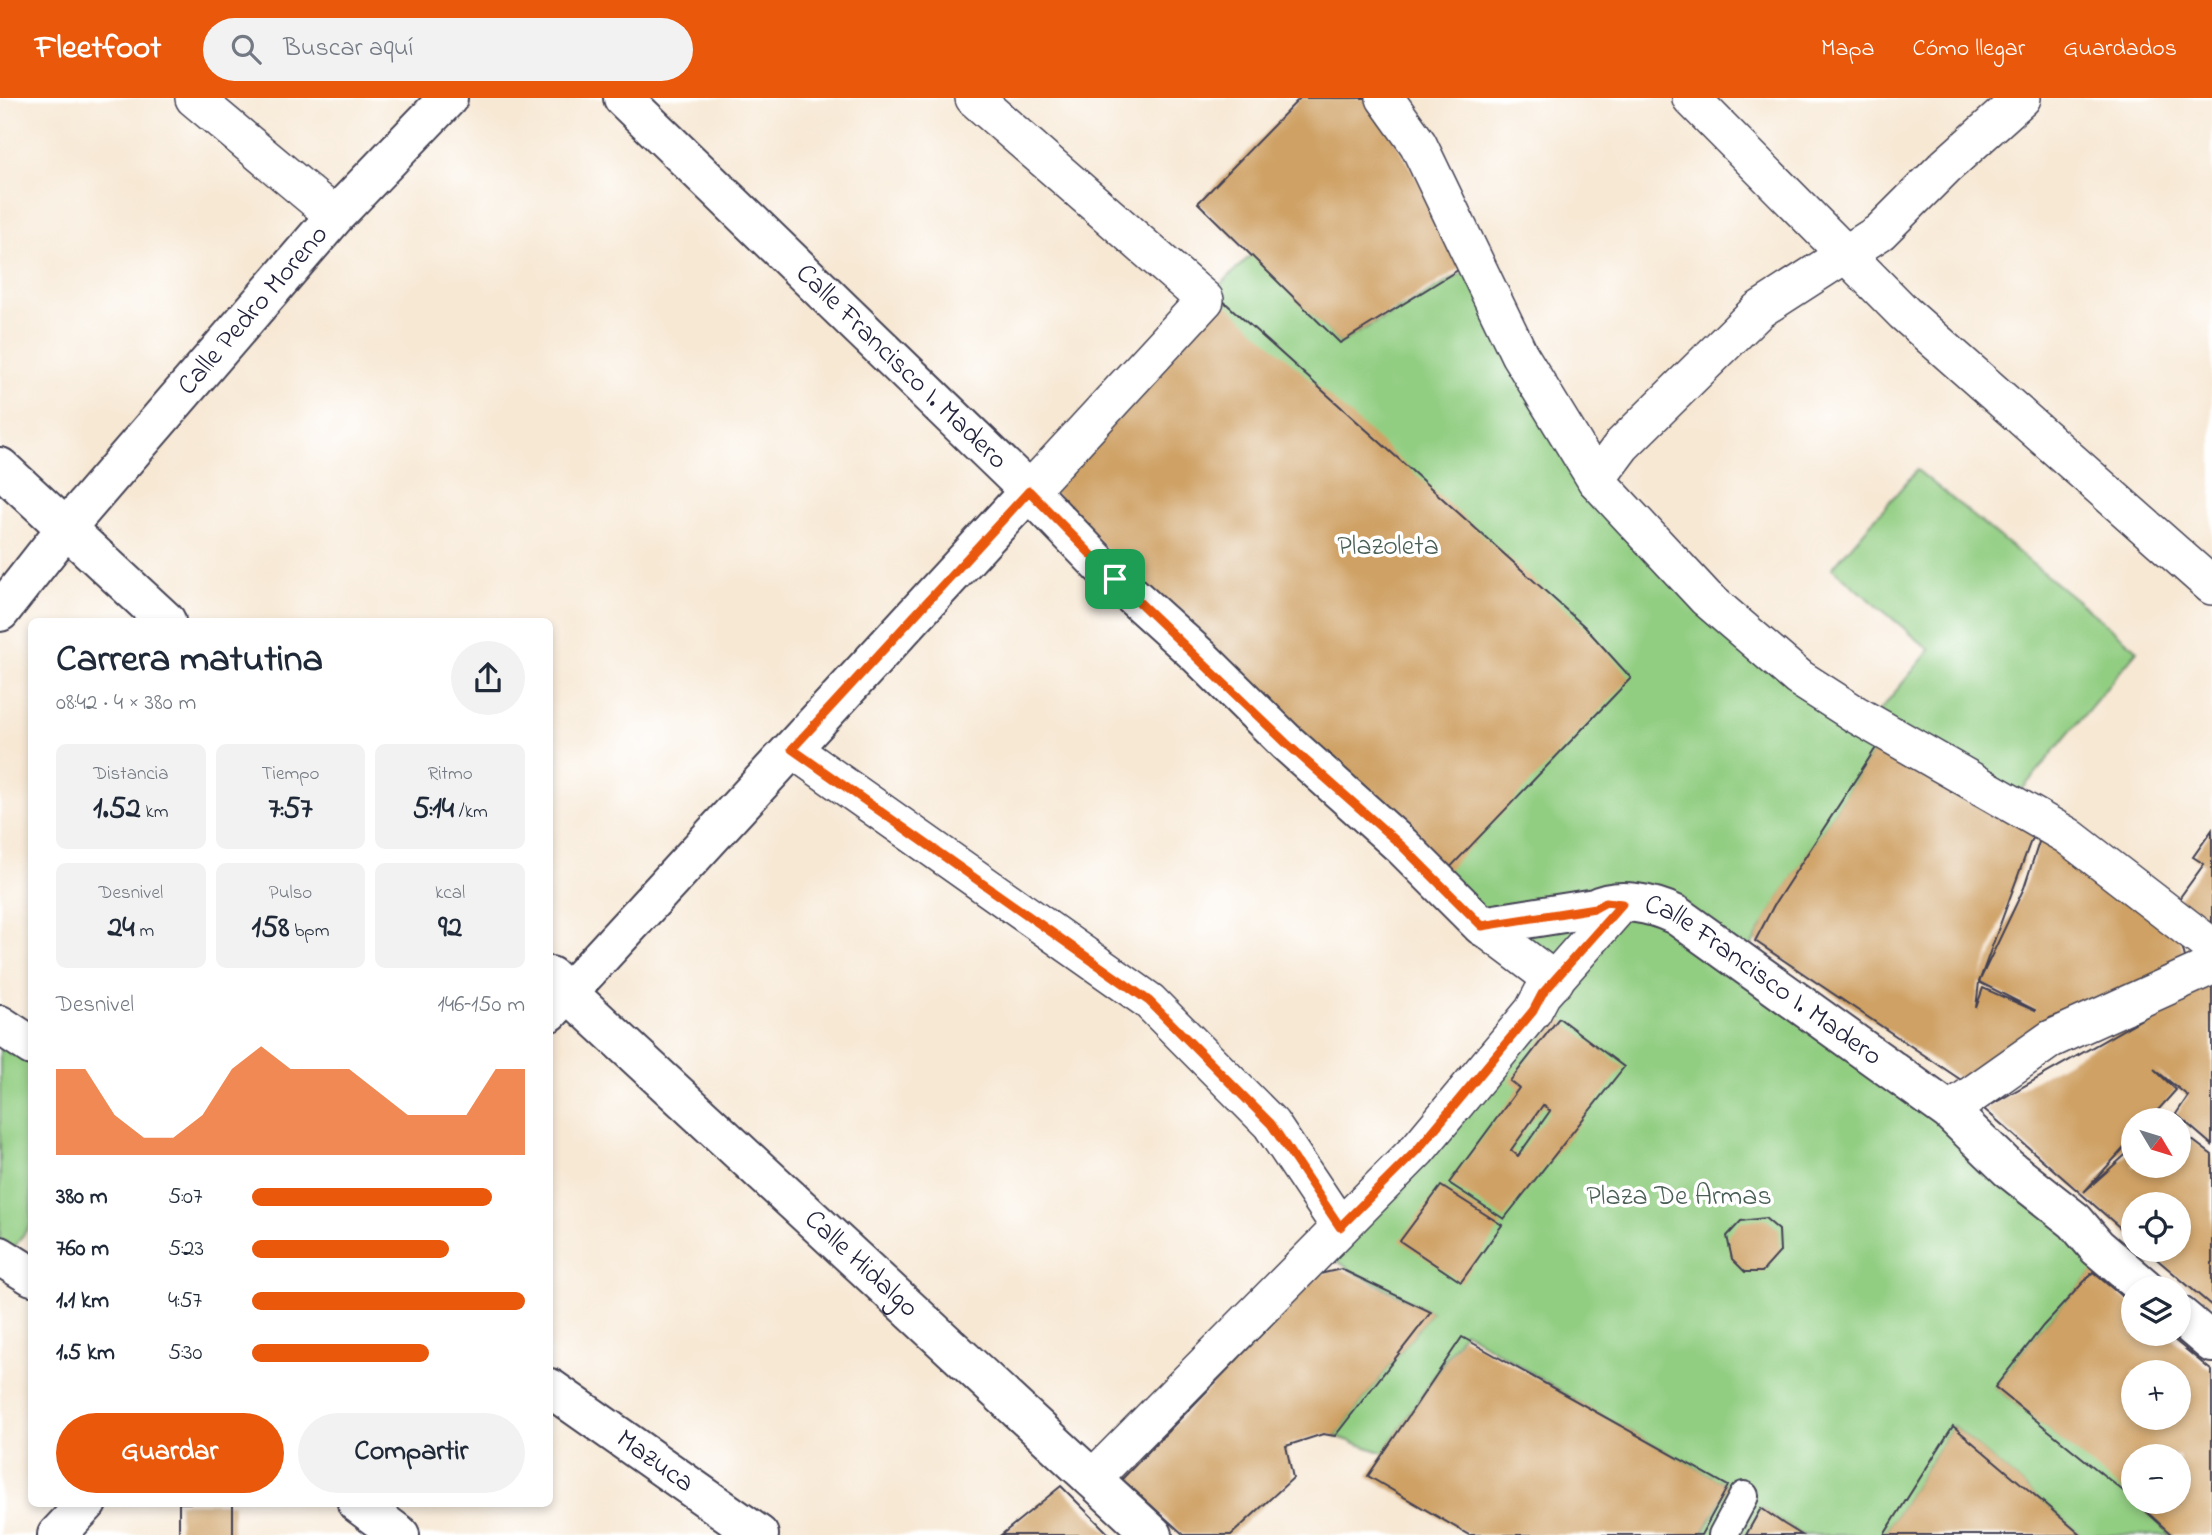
<!DOCTYPE html>
<html lang="es">
<head>
<meta charset="utf-8">
<style>
	body { margin:0; font-family:"Indie Flower",sans-serif; background:#f2f2f3; color:#1f2937; height:100vh; display:flex; flex-direction:column; font-size:26px; white-space:nowrap }
	* { box-sizing:border-box; margin:0 }
	p { font-size:23px; color:#747a83 }
	.icon { flex:none; width:38px; height:38px; fill:none; stroke:currentColor; stroke-width:2; stroke-linecap:round; stroke-linejoin:round }
	.map { position:relative; flex:1; overflow:hidden }
	.drawer { position:absolute; left:28px; top:520px; width:525px; height:889px; display:flex; flex-direction:column; background:#fff; border-radius:10px; box-shadow:0 4px 10px #0003 }
	.drawer>* { flex:none }
	.needle { width:46px; rotate:128deg }
	.buttons { position:absolute; left:2121px; top:1010px; display:grid; gap:14px }
	.buttons a { display:grid; place-items:center; width:70px; height:70px; border-radius:50%; background:#fff; box-shadow:0 4px 10px #0003; font-size:35px }
	.pin { position:absolute; display:grid; place-items:center; width:60px; height:60px; color:#fff; margin:-30px; border-radius:14px; box-shadow:0 4px 10px #0006 }
	.round { display:grid; place-items:center; flex:none; width:74px; height:74px; border-radius:37px; background:#f2f2f3 }
	.summary { display:flex; align-items:center; justify-content:space-between; height:119px; padding:0 28px }
	h1 { font-size:38px; font-weight:800; line-height:52px }
	.figures { display:grid; grid-template-columns:repeat(3,1fr); gap:10px; height:119px; padding:7px 28px }
	.figures div { display:grid; align-content:center; border-radius:10px; background:#f2f2f3; text-align:center }
	.figures b { font-size:30px; font-weight:800 }
	.figures small { font-size:19px; font-weight:400 }
	.figures p { font-size:19px }
	.chart { height:196px; padding:14px 28px }
	.chart p { display:flex; justify-content:space-between }
	.chart svg { width:100%; height:126px; margin-top:7px; fill:#ea580c; opacity:.7 }
	.cta { display:flex; gap:14px; margin-top:auto; padding:14px 28px }
	.cta a { flex:1; height:80px; border-radius:42px; background:#ea580c; color:#fff; font-size:28px; font-weight:800; line-height:80px; text-align:center }
	.cta a+a { background:#f2f2f3; color:#1f2937 }
	ul { padding:0 28px; list-style:none; font-size:23px }
	li { display:grid; grid-template-columns:112px 84px 1fr; align-items:center; height:52px }
	li i { height:18px; border-radius:9px; background:#ea580c }
	header { display:flex; align-items:center; gap:42px; box-sizing:border-box; height:98px; padding:0 35px; background:#ea580c; color:#fff }
	header strong { font-size:33px }
	nav { display:flex; gap:38px; margin-inline-start:auto; font-size:24px }
	.search { width:490px; height:63px; background:#f2f2f3; display:flex; align-items:center; gap:18px; box-sizing:border-box; padding:0 24px; border-radius:38px; color:#747a83; font-size:26px }
	.map>svg:first-child { display:block }
	.green { fill:#92ce82; stroke:#5a785e; stroke-width:2 }
	.building { fill:#cfa165; fill-rule:evenodd }
	.lines { fill:none; stroke-linecap:round; stroke-linejoin:round }
	.pedestrian-casing { stroke:#424052; stroke-width:32 }
	.minor-casing { stroke:#424052; stroke-width:40 }
	.tertiary-casing { stroke:#424052; stroke-width:42 }
	.secondary-casing { stroke:#424052; stroke-width:42 }
	.primary-casing { stroke:#424052; stroke-width:42 }
	.pedestrian { stroke:#fff; stroke-width:28 }
	.minor { stroke:#fff; stroke-width:37 }
	.tertiary { stroke:#fff; stroke-width:38 }
	.secondary { stroke:#fff; stroke-width:38 }
	.primary { stroke:#fff; stroke-width:38 }
	.route-casing { stroke:#fff; stroke-width:14 }
	.route { stroke:#ea580c; stroke-width:9 }
	.labels { text-anchor:middle; dominant-baseline:central; stroke-width:7; stroke-linejoin:round; paint-order:stroke }
	.street-label { font-size:28px; fill:#22223b; stroke:#fff }
	.park-label { font-size:28px; fill:#495e54; stroke:#fff }
</style>
</head>
<body>
<header>
<strong>Fleetfoot</strong>
<div class="search"><svg class="icon" aria-label="search" viewBox="0 0 24 24"><circle cx="10" cy="10" r="6"/><path d="M15 15l6 6"/></svg>Buscar aquí</div>
<nav><a>Mapa</a><a>Cómo llegar</a><a>Guardados</a></nav>
</header>
<div class="map">
<svg width="2212" height="1437" viewBox="0 0 2212 1437">
	<rect width="100%" height="100%" fill="#fff"/>
	<filter id="ink" filterUnits="userSpaceOnUse"><feTurbulence type="fractalNoise" baseFrequency=".0143" numOctaves="2"/><feDisplacementMap in="SourceGraphic" scale="14" xChannelSelector="R" yChannelSelector="G"/><feConvolveMatrix kernelMatrix="1 2 1 2 8 2 1 2 1" color-interpolation-filters="sRGB"/></filter>
	<filter id="wash" filterUnits="userSpaceOnUse"><feTurbulence type="fractalNoise" baseFrequency=".00686" numOctaves="4" result="noise"/><feDisplacementMap in="SourceGraphic" scale="28" xChannelSelector="R" yChannelSelector="G"/><feGaussianBlur stdDeviation="1.57" result="paint"/><feColorMatrix in="noise" values="0 0 0 0 0 0 0 0 0 0 0 0 0 0 0 0 0 1.4 0 .05"/><feComposite in="paint" operator="in"/></filter>
	<g filter="url(#wash)">
		<rect width="100%" height="100%" fill="#f7e8d4"/>
		<g class="green">
			<path d="M1253,155L1340,245L1468,172L1591,385L1879,645L1775,807L1742,864L2108,1159L2043,1228L1995,1289L2111,1381L2172,1437H2081L1953,1328L1884,1437H1802L1761,1410L1746,1437H1702L1728,1388L1581,1306L1464,1233L1384,1355L1335,1338L1431,1214L1355,1175L1319,1151L1542,896L1443,777L1205,202Z"/>
			<path d="M1917,372L2138,552L2016,699L1876,617L1930,552L1832,470Z"/>
			<path d="M0,927L32,949L31,1126L6,1161L0,1158Z"/>
		</g>
		<g id="blocks">
			<g class="building">
				<path d="M1300,0H1371L1466,167L1340,245L1198,105Z"/>
				<path d="M1221,201L1584,528L1631,580L1443,777L1286,644L1053,394Z"/>
				<path d="M1879,645L2039,732L2030,745L1979,884L2024,790L2041,738L2179,836L2188,871L2050,920L1973,990L1755,843L1774,807ZM1979,884L2035,912V913L1983,890L1976,910Z"/>
				<path d="M2212,732V833L2168,816L2204,766L2193,759Z"/>
				<path d="M2212,881V1047L2176,1016L2188,998L2154,971L2176,992L2149,1022H2133V1040L2084,1094L2133,1050V1068H2179V1032L2212,1057V1208L2146,1152H2179V1106H2133V1141L1984,1011Z"/>
				<path d="M1559,920L1624,969L1504,1121L1449,1085L1519,990L1510,983ZM1543,1007L1550,1013L1518,1058L1511,1052Z"/>
				<path d="M1441,1088L1502,1127L1461,1184L1400,1143Z"/>
				<path d="M1765,1120L1779,1132L1780,1154L1762,1174H1745L1732,1161L1727,1138L1741,1123Z"/>
				<path d="M1341,1171L1431,1214L1335,1338L1323,1336L1286,1348L1293,1380L1231,1437H1184L1122,1381L1320,1176Z"/>
				<path d="M2093,1174L2133,1208V1236H2167L2212,1273V1437H2172L2136,1404H2179V1358H2133V1401L1995,1289L2043,1228ZM2133,1274H2179V1320H2133Z"/>
				<path d="M1462,1239L1728,1388L1701,1437H1469L1368,1378Z"/>
				<path d="M1953,1328L2044,1405L2081,1437H1884Z"/>
				<path d="M1061,1388L1110,1437H1001Z"/>
				<rect x="179" y="1405" width="54" height="32"/>
				<path d="M1761,1410L1784,1426L1802,1437H1746Z"/>
			</g>
		</g>
	</g>
	<g filter="url(#ink)">
		<use href="#blocks" fill-opacity="0" stroke="#424052" stroke-width="2"/>
		<g class="lines">
			<g class="pedestrian-casing">
				<path id="pedestrian" d="M1723,1437L1744,1398"/>
			</g>
			<g class="minor-casing">
				<g id="minor">
					<path d="M194,0L335,118"/>
					<path d="M974,0L1205,202L1029,393"/>
					<path d="M1385,0L1418,46L1519,256L1596,382L1706,500L1799,580L1855,616L2068,738L2212,849"/>
					<path d="M1691,0L1904,215L2212,488"/>
					<path d="M1596,382L1622,347L1759,212L1880,134L1946,68L2022,0"/>
					<path d="M792,651L1149,903L1271,1026L1340,1129"/>
					<path d="M1482,828L1555,883"/>
					<path d="M1949,1013L2051,941L2212,868"/>
					<path d="M1092,1381L1418,1051L1533,913L1542,896L1622,805"/>
				</g>
			</g>
			<g class="tertiary-casing">
				<g id="tertiary">
					<path d="M0,514L66,430"/>
					<path d="M550,914L1029,393"/>
					<path d="M57,1437L87,1405"/>
				</g>
			</g>
			<g class="secondary-casing">
				<g id="secondary">
					<path d="M0,927L32,948"/>
					<path d="M0,1158L32,1178"/>
					<path id="s1" d="M550,1290L759,1437"/>
					<path d="M357,1405L400,1437"/>
				</g>
			</g>
			<g class="primary-casing">
				<g id="primary">
					<path id="s2" d="M623,0L1029,393L1115,482L1200,559L1286,644L1402,748L1482,828L1595,810C1618,798 1653,806 1676,817L1949,1013L2008,1070L2075,1123L2097,1149L2145,1190"/>
					<path d="M0,369L166,523"/>
					<path id="s3" d="M66,430L335,118L448,0"/>
					<path id="s4" d="M550,878L1153,1437"/>
					<path d="M2179,1217L2212,1245"/>
				</g>
			</g>
			<use href="#pedestrian" class="pedestrian"/>
			<use href="#minor" class="minor"/>
			<use href="#tertiary" class="tertiary"/>
			<use href="#secondary" class="secondary"/>
			<use href="#primary" class="primary"/>
		</g>
	</g>
	<g class="lines" filter="url(#ink)">
		<g class="route-casing">
			<path id="route" d="M1029,393L1115,481L1286,645L1402,748L1482,828L1595,810L1606,804L1622,806L1542,896L1533,913L1418,1051L1340,1129L1271,1026L1149,903L792,651Z"/>
		</g>
		<use href="#route" class="route"/>
	</g>
	<g class="labels">
		<g class="street-label">
			<text stroke="none"><textPath href="#s3" startOffset="287">Calle Pedro Moreno</textPath></text>
			<text stroke="none"><textPath href="#s2" startOffset="387">Calle Francisco I. Madero</textPath></text>
			<text stroke="none"><textPath href="#s2" startOffset="1500">Calle Francisco I. Madero</textPath></text>
			<text stroke="none"><textPath href="#s4" startOffset="424">Calle Hidalgo</textPath></text>
			<text stroke="none"><textPath href="#s1" startOffset="128">Mazuca</textPath></text>
		</g>
		<g class="park-label">
			<text x="1388" y="449">Plazoleta</text>
			<text x="1679" y="1099">Plaza De Armas</text>
		</g>
	</g>
</svg>
<div class="buttons">
<a><svg class="needle" viewBox="-14 -14 28 28"><path d="M0-13l5 13h-10z" fill="#e53935"/><path d="M0 13l5-13h-10z" fill="#747a83"/></svg></a>
<a><svg class="icon" aria-label="locate" viewBox="0 0 24 24"><circle cx="12" cy="12" r="6"/><path d="M12 2v4M12 18v4M2 12h4M18 12h4"/></svg></a>
<a><svg class="icon" aria-label="layers" viewBox="0 0 24 24"><path d="M12 4l9 5-9 5-9-5zM3 14l9 5 9-5"/></svg></a>
<a>+</a>
<a>−</a>
</div>
<div class="pin" style="left:1115px;top:481px;background:#1e9e55"><svg class="icon" aria-label="arrive" viewBox="0 0 24 24"><path d="M6 21V4h12l-3 4 3 4H6"/></svg></div>
<section class="drawer">
<div class="summary"><div><h1>Carrera matutina</h1><p>08:42 · 4 × 380 m</p></div><a class="round"><svg class="icon" aria-label="share" viewBox="0 0 24 24"><path d="M12 15V3M7 8l5-5 5 5M5 13v7h14v-7"/></svg></a></div>
<div class="figures">
<div><p>Distancia</p><b>1.52<small> km</small></b></div>
<div><p>Tiempo</p><b>7:57</b></div>
<div><p>Ritmo</p><b>5:14<small> /km</small></b></div>
</div>
<div class="figures">
<div><p>Desnivel</p><b>24<small> m</small></b></div>
<div><p>Pulso</p><b>158<small> bpm</small></b></div>
<div><p>kcal</p><b>92</b></div>
</div>
<div class="chart"><p><span>Desnivel</span>146–150 m</p>
<svg viewBox="0 0 160 44" preserveAspectRatio="none"><path d="M0 44V14L10 14L20 30L30 38L40 38L50 30L60 14L70 6L80 14L90 14L100 14L110 22L120 30L130 30L140 30L150 14L160 14V44z"/></svg>
</div>
<ul>
<li><b>380 m</b>5:07<i style="width:88%"></i></li>
<li><b>760 m</b>5:23<i style="width:72%"></i></li>
<li><b>1.1 km</b>4:57<i style="width:100%"></i></li>
<li><b>1.5 km</b>5:30<i style="width:65%"></i></li>
</ul>
<div class="cta"><a>Guardar</a><a>Compartir</a></div>
</section>
</div>
</body>
</html>
